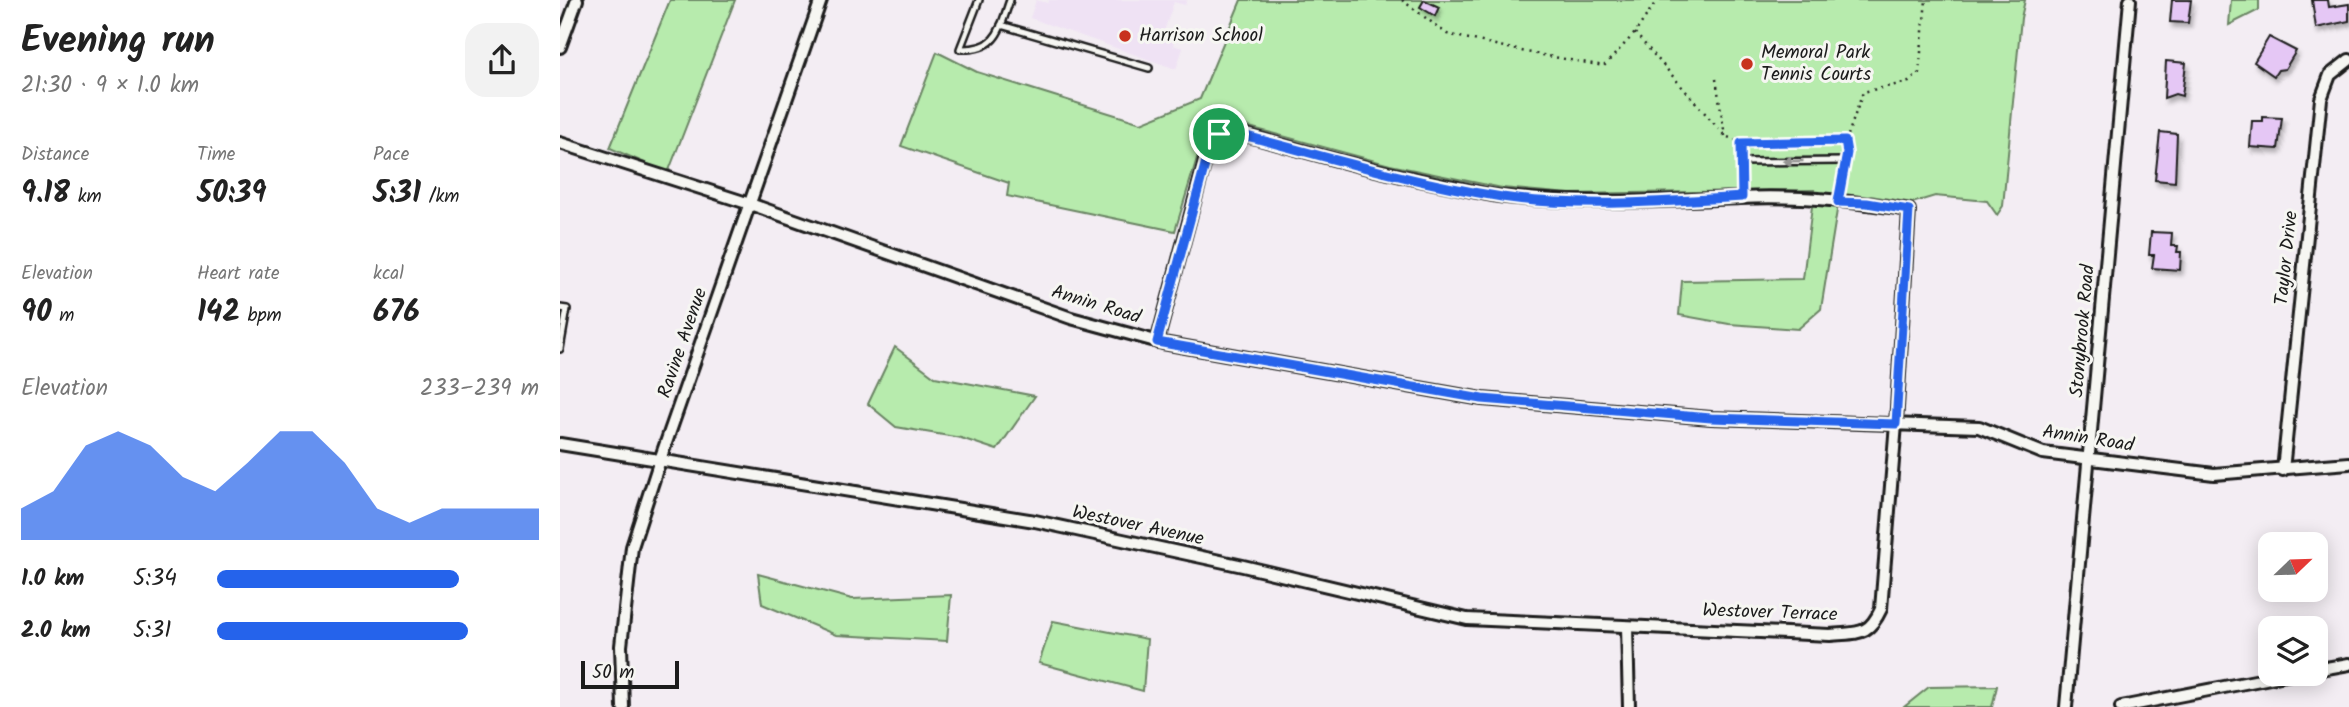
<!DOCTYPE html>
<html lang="en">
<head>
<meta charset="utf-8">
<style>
	body { margin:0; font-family:Kalam,sans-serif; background:#f2f2f2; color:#222; height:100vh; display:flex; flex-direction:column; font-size:26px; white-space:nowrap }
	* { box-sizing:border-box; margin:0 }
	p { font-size:23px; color:#767676 }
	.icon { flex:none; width:38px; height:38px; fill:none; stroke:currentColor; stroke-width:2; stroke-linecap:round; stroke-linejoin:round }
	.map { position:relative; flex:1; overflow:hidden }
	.sheet { display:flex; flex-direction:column; background:#fff; width:560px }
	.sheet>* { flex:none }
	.needle { width:46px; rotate:67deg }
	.buttons { position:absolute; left:1698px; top:532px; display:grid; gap:14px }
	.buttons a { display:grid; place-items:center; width:70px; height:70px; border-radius:14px; background:#fff; box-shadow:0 4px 18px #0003; font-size:35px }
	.scale { position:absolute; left:21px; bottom:18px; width:98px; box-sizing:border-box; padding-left:7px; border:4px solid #1c1c1c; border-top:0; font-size:19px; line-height:24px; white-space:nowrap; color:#1c1c1c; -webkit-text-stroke:5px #f6f6f2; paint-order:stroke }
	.pin { position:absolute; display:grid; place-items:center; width:60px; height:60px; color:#fff; margin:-30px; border:4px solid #fff; border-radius:50%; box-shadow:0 2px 7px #0007 }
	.round { display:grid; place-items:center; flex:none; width:74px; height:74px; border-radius:21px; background:#f2f2f2 }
	.headline { display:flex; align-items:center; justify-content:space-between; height:119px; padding:0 21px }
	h1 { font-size:38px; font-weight:600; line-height:52px }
	.figures { display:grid; grid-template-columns:repeat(3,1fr); gap:10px; height:119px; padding:7px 21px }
	.figures div { display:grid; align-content:center }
	.figures b { font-size:30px; font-weight:600 }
	.figures small { font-size:19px; font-weight:400 }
	.figures p { font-size:19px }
	.chart { height:196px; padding:14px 21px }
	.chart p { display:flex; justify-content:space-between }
	.chart svg { width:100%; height:126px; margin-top:7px; fill:#2563eb; opacity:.7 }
	ul { padding:0 21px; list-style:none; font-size:23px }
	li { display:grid; grid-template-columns:112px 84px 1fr; align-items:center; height:52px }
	li i { height:18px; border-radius:9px; background:#2563eb }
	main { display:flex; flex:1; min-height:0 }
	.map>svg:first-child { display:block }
	.built { fill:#efe2f4 }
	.green { fill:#b7ebad; stroke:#6a8464; stroke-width:2 }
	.building { fill:#e5c7f5; stroke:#1c1c1c; stroke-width:2; filter:url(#shadow) }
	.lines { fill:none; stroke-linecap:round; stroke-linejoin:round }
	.service-casing { stroke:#1c1c1c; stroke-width:10 }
	.minor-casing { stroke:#1c1c1c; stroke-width:16 }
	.path { stroke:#1c1c1c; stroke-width:2.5; stroke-dasharray:2 5; stroke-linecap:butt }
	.service { stroke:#f6f6f2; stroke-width:5 }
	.minor { stroke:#f6f6f2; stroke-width:10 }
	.oneway { fill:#949492 }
	.route-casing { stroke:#fff; stroke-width:14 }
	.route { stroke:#2563eb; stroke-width:9 }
	.poi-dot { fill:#c8321e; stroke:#f6f6f2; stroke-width:2.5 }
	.labels { text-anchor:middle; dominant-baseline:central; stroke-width:6; stroke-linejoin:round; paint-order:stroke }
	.poi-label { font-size:19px; fill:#1c1c1c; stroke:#f6f6f2; text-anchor:start }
	.street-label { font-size:19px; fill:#1c1c1c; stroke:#f6f6f2 }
</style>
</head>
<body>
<main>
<section class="sheet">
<div class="headline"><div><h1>Evening run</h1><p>21:30 · 9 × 1.0 km</p></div><a class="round"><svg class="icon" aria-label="share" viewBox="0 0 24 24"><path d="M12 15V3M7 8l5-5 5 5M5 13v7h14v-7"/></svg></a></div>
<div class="figures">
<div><p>Distance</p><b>9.18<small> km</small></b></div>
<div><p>Time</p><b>50:39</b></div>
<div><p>Pace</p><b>5:31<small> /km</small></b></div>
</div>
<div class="figures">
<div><p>Elevation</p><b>90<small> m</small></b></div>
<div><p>Heart rate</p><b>142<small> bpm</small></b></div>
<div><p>kcal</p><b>676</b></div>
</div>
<div class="chart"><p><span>Elevation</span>233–239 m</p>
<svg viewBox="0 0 160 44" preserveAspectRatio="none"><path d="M0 44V33L10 27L20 11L30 6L40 11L50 22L60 27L70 17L80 6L90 6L100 17L110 33L120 38L130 33L140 33L150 33L160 33V44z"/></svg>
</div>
<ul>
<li><b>1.0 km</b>5:34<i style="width:75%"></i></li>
<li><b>2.0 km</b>5:31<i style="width:78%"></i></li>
</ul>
</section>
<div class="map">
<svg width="1789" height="707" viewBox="0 0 1789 707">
	<defs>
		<filter id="shadow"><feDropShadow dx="2.5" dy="4.5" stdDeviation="2" flood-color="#0004"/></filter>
	</defs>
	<rect width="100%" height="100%" fill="#f3edf3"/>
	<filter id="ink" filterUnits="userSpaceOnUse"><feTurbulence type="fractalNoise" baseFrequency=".0143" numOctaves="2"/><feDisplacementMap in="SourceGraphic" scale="14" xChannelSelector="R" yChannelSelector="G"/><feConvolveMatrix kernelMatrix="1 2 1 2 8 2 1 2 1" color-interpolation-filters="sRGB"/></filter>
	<g filter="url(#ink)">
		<path class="built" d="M476,0L488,3L489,0H627L625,5L614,2L603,34L615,38L613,45L623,48L616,69L470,18Z"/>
		<g class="green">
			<path d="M110,0H175L108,173L50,148Z"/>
			<path d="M681,0H1465L1461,18L1443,206L1437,215L1427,201L1375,196L1352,203L1311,196L1278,204L1261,309L1238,329L1169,324L1119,315L1122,281L1243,279L1254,190L1009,194L942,188L830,165L667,121L655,124L644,135L615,231L447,196L449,183L341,146L377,52L417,72L581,123L640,99Z"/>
			<path d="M1671,0H1699V10L1669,25Z"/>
			<path d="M335,347L375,377L475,396L437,450L401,438L336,427L308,404Z"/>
			<path d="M198,574L292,599L391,595L387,641L276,635L202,604Z"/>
			<path d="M493,621L587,639L583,691L479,663Z"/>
			<path d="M1437,686L1432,707H1344L1369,687Z"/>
		</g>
		<g class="building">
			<path d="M864,0L879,7L875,16L860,7Z"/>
			<path d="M1612,0H1631L1628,23L1610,22Z"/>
			<path d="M1752,0H1768L1769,7L1789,4V21L1756,28Z"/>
			<path d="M1709,37L1736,51L1725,69L1718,70L1714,76L1694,62Z"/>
			<path d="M1606,61L1626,63L1622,96L1615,94L1604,98Z"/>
			<path d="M1703,117L1722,118L1718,149L1690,147L1692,121H1703Z"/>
			<path d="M1600,132L1617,134L1615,182L1595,180Z"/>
			<path d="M1591,232L1612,233L1611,246H1618L1617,252H1621L1620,270L1592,268L1594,255H1589Z"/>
		</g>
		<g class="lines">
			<g class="service-casing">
				<g id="service">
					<path d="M419,0L400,49C438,50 439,31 450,0"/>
					<path d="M441,25L589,68"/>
					<path d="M1181,162L1285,161"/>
					<path d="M1182,197L1181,143L1285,141L1287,153L1278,202"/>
					<path d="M0,308L7,309L0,349"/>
				</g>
			</g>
			<g class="minor-casing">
				<g id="minor">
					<path d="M0,47L17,0"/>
					<path d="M0,143L190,204L511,318L603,343L922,399L1151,418L1419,427L1483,453L1654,474L1789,463"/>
					<path d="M0,444L475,521L683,566L907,619L1270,635C1298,632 1308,637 1321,609L1336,424L1349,210C1294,201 1236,195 1180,198C1102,201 1024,205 947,197C926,195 905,189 884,185C811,171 740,150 668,130L651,139L597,342"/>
					<path d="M1723,470L1761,99L1770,75L1789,60"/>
					<path d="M1067,627L1069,707"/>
					<path d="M1755,670L1789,664"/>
					<path d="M63,707L61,646L72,547L100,460L261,0"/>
					<path d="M1506,707L1570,0"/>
					<path d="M1561,707L1731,674"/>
				</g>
			</g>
			<g class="path">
				<path d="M842,0L887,34L966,52L1044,66L1075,33L1097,0"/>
				<path d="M1075,33L1165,136L1175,140"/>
				<path d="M1156,79L1165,136"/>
				<path d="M1288,135L1303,92L1349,82L1359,73L1366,0"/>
			</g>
			<use href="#service" class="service"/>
			<use href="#minor" class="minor"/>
		</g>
		<defs><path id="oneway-solid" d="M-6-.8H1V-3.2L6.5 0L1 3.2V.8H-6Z" transform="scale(1.75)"/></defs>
		<use class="oneway" href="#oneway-solid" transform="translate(1233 161) rotate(179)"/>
	</g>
	<g class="lines" filter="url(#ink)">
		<g class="route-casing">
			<path id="route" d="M668,131C759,155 849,182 942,197C1016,208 1107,202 1182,197L1181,143L1285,141L1287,153L1278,202L1307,203L1349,210L1336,424L1151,418L922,399L597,342L652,139Z"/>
		</g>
		<use href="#route" class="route"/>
	</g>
	<g class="poi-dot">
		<circle cx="565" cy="36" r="7"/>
		<circle cx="1187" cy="64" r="7"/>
	</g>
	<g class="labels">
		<g class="poi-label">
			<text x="579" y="36">Harrison School</text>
			<text x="1201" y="53">Memoral Park<tspan x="1201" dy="22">Tennis Courts</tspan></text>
		</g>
		<g class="street-label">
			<text transform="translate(1727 258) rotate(-84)">Taylor Drive</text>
			<text transform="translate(536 305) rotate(17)">Annin Road</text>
			<text transform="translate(1523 331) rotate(-85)">Stonybrook Road</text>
			<text transform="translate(123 343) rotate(-71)">Ravine Avenue</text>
			<text transform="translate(1528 439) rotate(9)">Annin Road</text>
			<text transform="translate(578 526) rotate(12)">Westover Avenue</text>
			<text transform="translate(1210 613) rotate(2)">Westover Terrace</text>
		</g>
	</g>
</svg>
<div class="buttons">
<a><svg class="needle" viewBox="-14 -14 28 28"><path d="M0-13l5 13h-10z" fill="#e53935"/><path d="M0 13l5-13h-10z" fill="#767676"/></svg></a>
<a><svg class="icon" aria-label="layers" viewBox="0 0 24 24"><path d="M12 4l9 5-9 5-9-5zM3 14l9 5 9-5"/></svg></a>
</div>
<div class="scale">50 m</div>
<div class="pin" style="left:659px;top:134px;background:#1e9e55"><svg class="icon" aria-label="arrive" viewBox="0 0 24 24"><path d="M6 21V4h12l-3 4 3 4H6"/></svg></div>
</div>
</main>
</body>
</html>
